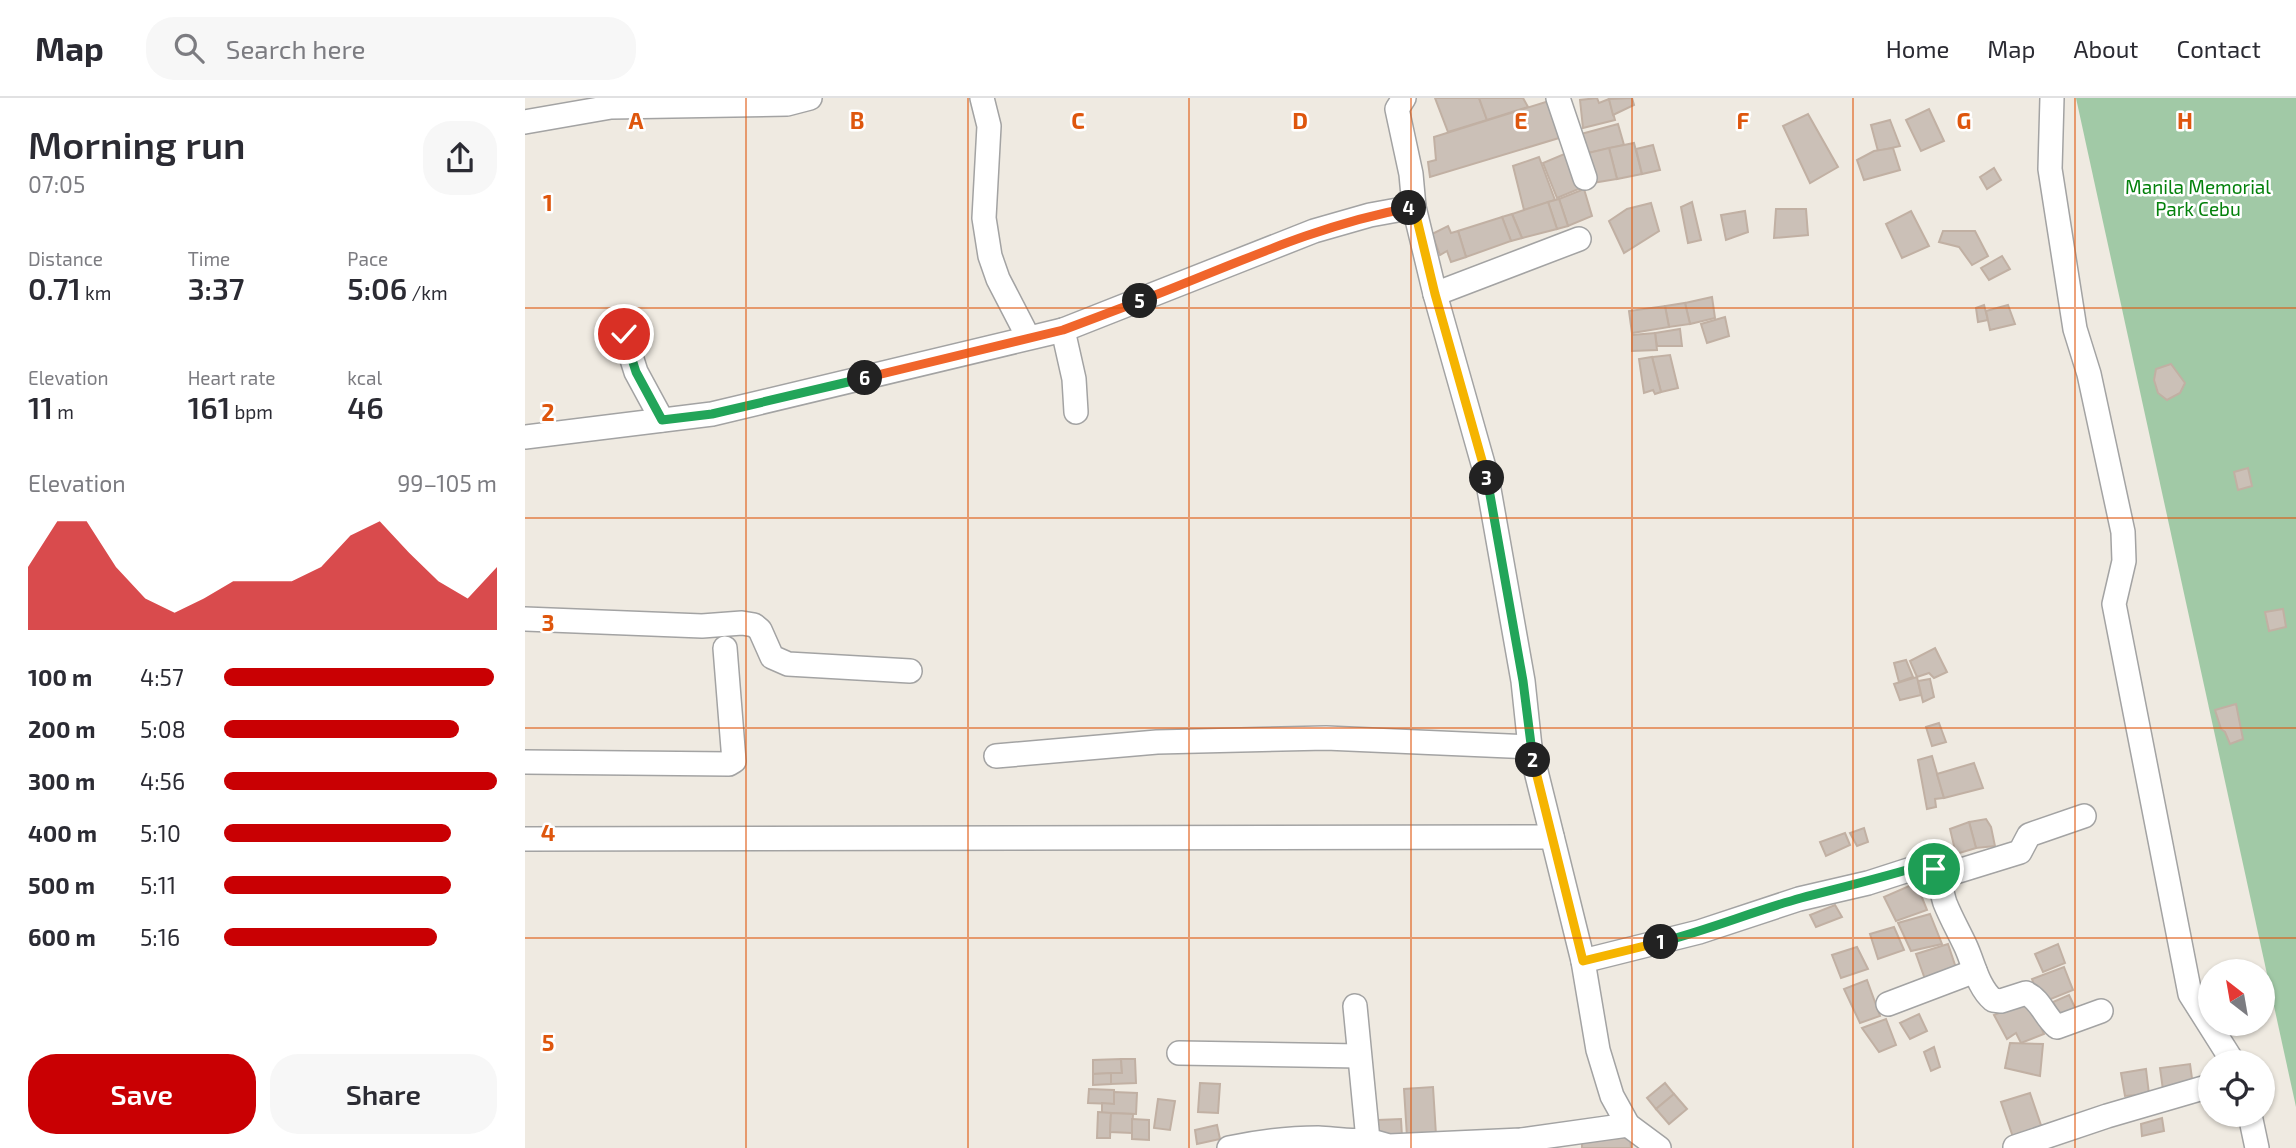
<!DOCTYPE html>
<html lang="en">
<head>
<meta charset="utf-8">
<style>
	body { margin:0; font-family:"Exo 2",sans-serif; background:#f7f7f7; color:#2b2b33; height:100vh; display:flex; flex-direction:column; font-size:26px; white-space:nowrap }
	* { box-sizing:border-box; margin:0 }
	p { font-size:23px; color:#7c7c81 }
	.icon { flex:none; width:38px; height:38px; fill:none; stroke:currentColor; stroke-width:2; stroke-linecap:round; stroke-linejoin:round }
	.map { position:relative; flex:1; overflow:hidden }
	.drawer { display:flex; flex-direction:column; background:#fff; width:525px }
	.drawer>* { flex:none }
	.needle { width:46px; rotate:329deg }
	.tools { position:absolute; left:1673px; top:861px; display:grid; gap:14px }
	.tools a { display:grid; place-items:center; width:77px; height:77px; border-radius:50%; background:#fff; box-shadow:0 2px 5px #0004; font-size:35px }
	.pin { position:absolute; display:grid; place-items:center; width:60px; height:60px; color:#fff; margin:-30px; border:4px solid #fff; border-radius:50%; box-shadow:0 2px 7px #0007 }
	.km { position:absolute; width:35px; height:35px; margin:-18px; border-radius:50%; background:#222; color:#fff; font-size:19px; line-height:35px; text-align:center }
	.round { display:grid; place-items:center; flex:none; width:74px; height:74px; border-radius:28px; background:#f7f7f7 }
	.head { display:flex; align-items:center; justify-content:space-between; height:119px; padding:0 28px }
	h1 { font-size:38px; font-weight:600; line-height:52px }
	.metrics { display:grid; grid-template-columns:repeat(3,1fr); gap:10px; height:119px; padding:7px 28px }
	.metrics div { display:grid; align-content:center }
	.metrics b { font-size:30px; font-weight:600 }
	.metrics small { font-size:19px; font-weight:400 }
	.metrics p { font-size:19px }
	.chart { height:196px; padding:14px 28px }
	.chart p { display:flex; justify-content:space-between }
	.chart svg { width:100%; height:126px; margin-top:7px; fill:#c90003; opacity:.7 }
	.primary-button { display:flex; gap:14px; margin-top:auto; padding:14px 28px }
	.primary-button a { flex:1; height:80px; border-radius:28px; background:#c90003; color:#fff; font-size:28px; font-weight:600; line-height:80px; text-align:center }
	.primary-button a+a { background:#f7f7f7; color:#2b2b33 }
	ul { padding:0 28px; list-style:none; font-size:23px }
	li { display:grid; grid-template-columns:112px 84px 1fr; align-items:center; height:52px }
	li i { height:18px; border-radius:9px; background:#c90003 }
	header { display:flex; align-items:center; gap:42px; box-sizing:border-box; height:98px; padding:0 35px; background:#fff; border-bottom:2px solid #e1e1e2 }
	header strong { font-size:33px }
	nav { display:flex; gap:38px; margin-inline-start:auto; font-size:24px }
	.search { width:490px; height:63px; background:#f7f7f7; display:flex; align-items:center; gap:18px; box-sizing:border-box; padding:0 24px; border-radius:28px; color:#7c7c81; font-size:26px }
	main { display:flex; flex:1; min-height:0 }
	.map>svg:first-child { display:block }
	.cemetery { fill:#a1c9a6 }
	.building { fill:#cbc0b7; stroke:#c1b0a3; stroke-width:2 }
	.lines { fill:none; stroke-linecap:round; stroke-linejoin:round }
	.minor-casing { stroke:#a3a3a3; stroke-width:26 }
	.minor { stroke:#fff; stroke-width:23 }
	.split-1-casing { stroke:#fff; stroke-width:14 }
	.split-2-casing { stroke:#fff; stroke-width:14 }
	.split-3-casing { stroke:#fff; stroke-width:14 }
	.split-4-casing { stroke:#fff; stroke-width:14 }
	.split-5-casing { stroke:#fff; stroke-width:14 }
	.split-6-casing { stroke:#fff; stroke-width:14 }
	.split-7-casing { stroke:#fff; stroke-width:14 }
	.split-1 { stroke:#22a559; stroke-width:9 }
	.split-2 { stroke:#f5b400; stroke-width:9 }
	.split-3 { stroke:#22a559; stroke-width:9 }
	.split-4 { stroke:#f5b400; stroke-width:9 }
	.split-5 { stroke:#f0652b; stroke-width:9 }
	.split-6 { stroke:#f0652b; stroke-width:9 }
	.split-7 { stroke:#22a559; stroke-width:9 }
	.grid { fill:none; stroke:#de560d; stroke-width:2; stroke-opacity:0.55 }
	.labels { text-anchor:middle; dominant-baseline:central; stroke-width:5; stroke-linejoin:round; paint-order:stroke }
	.park-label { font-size:19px; fill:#04810c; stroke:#fff }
	.grid-label { font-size:23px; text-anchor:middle; font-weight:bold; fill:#de560d; stroke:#fff; stroke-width:5; stroke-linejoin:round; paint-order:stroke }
</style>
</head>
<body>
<header>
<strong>Map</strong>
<div class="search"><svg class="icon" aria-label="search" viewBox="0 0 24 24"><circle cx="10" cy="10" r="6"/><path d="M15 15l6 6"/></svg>Search here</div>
<nav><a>Home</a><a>Map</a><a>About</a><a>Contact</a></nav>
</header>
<main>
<section class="drawer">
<div class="head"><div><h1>Morning run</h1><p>07:05</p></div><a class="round"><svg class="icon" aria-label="share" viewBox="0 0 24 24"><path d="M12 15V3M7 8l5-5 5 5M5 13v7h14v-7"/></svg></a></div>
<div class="metrics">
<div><p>Distance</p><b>0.71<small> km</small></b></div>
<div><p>Time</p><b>3:37</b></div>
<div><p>Pace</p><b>5:06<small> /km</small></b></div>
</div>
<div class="metrics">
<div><p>Elevation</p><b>11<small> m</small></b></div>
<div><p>Heart rate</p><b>161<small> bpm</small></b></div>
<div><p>kcal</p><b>46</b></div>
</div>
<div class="chart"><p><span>Elevation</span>99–105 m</p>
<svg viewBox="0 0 160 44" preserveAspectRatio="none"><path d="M0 44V22L10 6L20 6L30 22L40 33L50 38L60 33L70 27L80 27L90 27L100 22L110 11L120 6L130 17L140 27L150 33L160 22V44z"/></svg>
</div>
<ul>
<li><b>100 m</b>4:57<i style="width:99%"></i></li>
<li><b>200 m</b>5:08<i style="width:86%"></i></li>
<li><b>300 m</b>4:56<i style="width:100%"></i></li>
<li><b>400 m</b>5:10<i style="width:83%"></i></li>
<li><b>500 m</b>5:11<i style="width:83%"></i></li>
<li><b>600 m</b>5:16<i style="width:78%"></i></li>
</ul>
<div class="primary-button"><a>Save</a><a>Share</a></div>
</section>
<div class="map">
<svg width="1771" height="1050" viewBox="0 0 1771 1050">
	<rect width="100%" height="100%" fill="#efeae1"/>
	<path class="cemetery" d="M1551,0H1771V1009Z"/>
	<g class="building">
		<path d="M910,0H954L962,22L923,34Z"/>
		<path d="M954,0H998L1003,9L962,22Z"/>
		<path d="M1072,0L1074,5L1084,1L1090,22L1058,30L1055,2Z"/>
		<path d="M1107,0L1109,7L1088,17L1084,1Z"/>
		<path d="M1024,3L1034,40L905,79L903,64L911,62L909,39Z"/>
		<path d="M1404,11L1419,43L1396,53L1381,22Z"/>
		<path d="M1283,16L1313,69L1285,85L1258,28Z"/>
		<path d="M1365,22L1375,48L1353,53L1346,27Z"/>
		<path d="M1093,26L1099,47L1059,56L1056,36Z"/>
		<path d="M1109,45L1117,76L1092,81L1084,50Z"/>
		<path d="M1128,47L1135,72L1117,76L1111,51Z"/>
		<path d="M1084,50L1092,81L1067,85L1059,56Z"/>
		<path d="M1368,50L1375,72L1339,82L1332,62L1349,53Z"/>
		<path d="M1044,54L1056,90L1032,100L1018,65Z"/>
		<path d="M1014,59L1030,102L999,112L988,68Z"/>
		<path d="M1469,70L1476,82L1462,91L1455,79Z"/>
		<path d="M1059,91L1067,118L1043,128L1034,101Z"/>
		<path d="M1034,101L1043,128L1032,131L1023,104Z"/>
		<path d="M1023,104L1032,131L997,140L987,116Z"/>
		<path d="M1167,104L1176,142L1163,145L1156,109Z"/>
		<path d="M1126,105L1134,133L1099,155L1084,123L1102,111Z"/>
		<path d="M1251,111H1281L1283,137L1249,140Z"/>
		<path d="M1220,113L1223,134L1201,142L1196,117Z"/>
		<path d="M1386,113L1404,148L1377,160L1361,126Z"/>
		<path d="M987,116L997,140L986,143L977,119Z"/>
		<path d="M977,119L986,143L941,159L933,133Z"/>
		<path d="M923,128L926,135L933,133L941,159L926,164L922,153L915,157L907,136Z"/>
		<path d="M1418,133H1450L1463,158L1447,167L1434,149L1414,144Z"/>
		<path d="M1477,158L1485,171L1464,182L1456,170Z"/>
		<path d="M1187,199L1190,220L1165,226L1160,205Z"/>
		<path d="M1160,205L1165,226L1144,229L1140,208Z"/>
		<path d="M1459,207L1463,222L1453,224L1451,210Z"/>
		<path d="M1483,207L1490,226L1465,232L1461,213Z"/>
		<path d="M1140,208L1144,229L1107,235L1104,213Z"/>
		<path d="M1200,219L1204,238L1182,245L1176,226Z"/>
		<path d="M1155,231L1157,248H1132L1130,235Z"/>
		<path d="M1130,235L1132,252L1107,253V237Z"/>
		<path d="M1145,257L1153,290L1136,294L1127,259Z"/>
		<path d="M1127,259L1136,294L1130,296L1128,292L1119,295L1114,261Z"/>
		<path d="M1646,266L1660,285L1655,295L1642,302L1633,295L1629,282L1631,271Z"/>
		<path d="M1723,370L1727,388L1713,392L1709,374Z"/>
		<path d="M1758,511L1761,529L1744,533L1740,514Z"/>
		<path d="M1410,550L1422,574L1409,580L1404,575L1392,579L1385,563Z"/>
		<path d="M1381,562L1388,579L1374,584L1369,565Z"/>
		<path d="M1392,579L1396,597L1375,602L1369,586Z"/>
		<path d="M1405,581L1409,599L1398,604L1393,583Z"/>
		<path d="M1711,606L1718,641L1705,646L1700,634L1696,631L1690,612Z"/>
		<path d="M1414,625L1421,644L1407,648L1401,629Z"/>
		<path d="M1407,658L1419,700L1410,701L1411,709L1402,711L1393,662Z"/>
		<path d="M1449,665L1458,690L1419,700L1412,676Z"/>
		<path d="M1461,721L1466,729L1470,748L1451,750L1444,724Z"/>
		<path d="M1444,724L1451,750L1431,756L1425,731Z"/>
		<path d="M1339,730L1343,744L1332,748L1325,735Z"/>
		<path d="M1320,735L1325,747L1301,758L1295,744Z"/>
		<path d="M1391,785L1402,812L1371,823L1359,799Z"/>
		<path d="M1310,807L1317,819L1291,829L1285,817Z"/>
		<path d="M1405,816L1417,846L1386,853L1373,825Z"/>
		<path d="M1369,829L1379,852L1353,861L1345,836Z"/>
		<path d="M1423,846L1432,873L1401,884L1391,856Z"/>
		<path d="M1533,846L1540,865L1518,874L1510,856Z"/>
		<path d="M1332,849L1343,871L1316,880L1307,857Z"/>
		<path d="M1539,869L1548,892L1516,905L1507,881Z"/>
		<path d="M1342,882L1355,918L1335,925L1319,891Z"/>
		<path d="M1544,897L1553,916L1538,923L1528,904Z"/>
		<path d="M1504,902L1519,936L1496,945L1491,935L1482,941L1469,917Z"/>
		<path d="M1394,916L1402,933L1385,941L1375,925Z"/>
		<path d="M1361,921L1371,947L1354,954L1337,930Z"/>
		<path d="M1485,945L1518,946L1515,978L1480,970Z"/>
		<path d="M1409,949L1415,969L1406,973L1399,954Z"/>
		<path d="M596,961L597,975L568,976V962Z"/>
		<path d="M596,961H610L611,985L586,986V975H597Z"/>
		<path d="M1665,966L1668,988L1638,992L1635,970Z"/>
		<path d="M1621,971L1624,996L1600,998L1596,975Z"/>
		<path d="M586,975V986L568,987V976Z"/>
		<path d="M675,985L695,986L693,1015L673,1014Z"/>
		<path d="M1140,985L1149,996L1131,1011L1122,1000Z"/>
		<path d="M908,989L911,1037L882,1039L879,991Z"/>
		<path d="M564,991L589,992V1006L563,1005Z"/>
		<path d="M589,994L612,995L611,1016L577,1015V1005L589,1006Z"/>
		<path d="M1505,995L1518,1033L1489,1042L1476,1004Z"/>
		<path d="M1149,996L1162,1011L1144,1026L1131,1011Z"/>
		<path d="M633,1001L650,1003L645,1032L629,1030Z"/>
		<path d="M573,1014L586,1015L585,1040H572Z"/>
		<path d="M586,1015L608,1016L607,1035L585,1034Z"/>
		<path d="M1637,1020L1639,1033L1617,1038L1616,1026Z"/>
		<path d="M607,1021L624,1022V1042L607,1041Z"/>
		<path d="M876,1021L877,1039L853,1040V1022Z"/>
		<path d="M692,1027L695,1041L672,1046L670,1032Z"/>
		<path d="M1105,1039L1106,1050H1057V1044Z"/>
	</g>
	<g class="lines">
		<g class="minor-casing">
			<g id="minor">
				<path d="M457,0L464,28L459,120L465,158L473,181L503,239"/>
				<path d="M879,0L872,11L886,76L889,109L910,196L962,380L998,583L1005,649L1058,863L1073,952L1087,998L1103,1027L1134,1050"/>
				<path d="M1033,0L1060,80"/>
				<path d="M1527,0L1525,71L1550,231L1564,276L1598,434L1599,463L1589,506L1665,896L1708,964"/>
				<path d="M0,24L86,9L262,6L285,0"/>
				<path d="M910,196L1054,141"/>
				<path d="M538,232L549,281L551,314"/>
				<path d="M99,236L111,274L137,322"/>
				<path d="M0,339L187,316L538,232L789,133L845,117L889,109"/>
				<path d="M0,521L177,528L217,525L229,527L235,532L247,559L263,566L385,573"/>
				<path d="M471,658L632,644L801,640L1005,649"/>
				<path d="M0,664L204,666L209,663L200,550"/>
				<path d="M0,741L1027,739"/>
				<path d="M1414,779L1495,754L1504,737L1559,718"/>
				<path d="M1058,863L1174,834L1274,801L1343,785L1402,766C1416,775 1415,790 1420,805C1426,820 1434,834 1441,849C1449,867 1453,889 1468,902L1476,903L1501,895C1516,902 1519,918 1532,929L1576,913"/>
				<path d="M1363,906L1450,873"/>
				<path d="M830,908L843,1042L864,1048L996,1042L1103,1027"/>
				<path d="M654,955L834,958"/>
				<path d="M1725,1017L1732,1050"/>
				<path d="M1490,1049L1582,1018L1685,988"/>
				<path d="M704,1050C733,1044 763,1040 793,1040C811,1041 826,1044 843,1042"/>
			</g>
		</g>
		<use href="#minor" class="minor"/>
	</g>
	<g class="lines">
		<g class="split-1-casing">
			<path id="split-1" d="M1136,844C1183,832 1229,813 1276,800C1318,789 1360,779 1402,766L1409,771"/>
		</g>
		<g class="split-2-casing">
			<path id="split-2" d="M1008,662L1058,863L1136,844"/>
		</g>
		<g class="split-3-casing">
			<path id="split-3" d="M962,380L998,583L1008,662"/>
		</g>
		<g class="split-4-casing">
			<path id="split-4" d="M884,110L889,109L910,196L962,380"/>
		</g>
		<g class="split-5-casing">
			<path id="split-5" d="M615,203C704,169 790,127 884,110"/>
		</g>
		<g class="split-6-casing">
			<path id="split-6" d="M340,280L538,232L615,203"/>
		</g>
		<g class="split-7-casing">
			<path id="split-7" d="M99,236L111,274L137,322L187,316L340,280"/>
		</g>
		<use href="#split-1" class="split-1"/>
		<use href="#split-2" class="split-2"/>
		<use href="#split-3" class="split-3"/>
		<use href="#split-4" class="split-4"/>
		<use href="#split-5" class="split-5"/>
		<use href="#split-6" class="split-6"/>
		<use href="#split-7" class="split-7"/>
	</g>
	<path class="grid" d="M221,0V1050M443,0V1050M664,0V1050M886,0V1050M1107,0V1050M1328,0V1050M1550,0V1050M0,210H1771M0,420H1771M0,630H1771M0,840H1771"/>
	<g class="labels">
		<g class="park-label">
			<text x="1673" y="88">Manila Memorial<tspan x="1673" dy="22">Park Cebu</tspan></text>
		</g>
	</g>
	<g class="grid-label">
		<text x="111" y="31">A</text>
		<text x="332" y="31">B</text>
		<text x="553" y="31">C</text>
		<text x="775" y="31">D</text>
		<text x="996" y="31">E</text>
		<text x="1218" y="31">F</text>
		<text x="1439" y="31">G</text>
		<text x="1660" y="31">H</text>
		<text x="23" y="113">1</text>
		<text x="23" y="323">2</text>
		<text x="23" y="533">3</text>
		<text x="23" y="743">4</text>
		<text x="23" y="953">5</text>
	</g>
</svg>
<div class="tools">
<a><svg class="needle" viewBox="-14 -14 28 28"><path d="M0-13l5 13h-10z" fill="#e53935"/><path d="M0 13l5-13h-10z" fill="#7c7c81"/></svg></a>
<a><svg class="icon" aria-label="locate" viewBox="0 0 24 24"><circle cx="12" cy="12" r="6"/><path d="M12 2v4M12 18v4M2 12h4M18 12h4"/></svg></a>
</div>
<div class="pin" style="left:1409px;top:771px;background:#1e9e55"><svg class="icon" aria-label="arrive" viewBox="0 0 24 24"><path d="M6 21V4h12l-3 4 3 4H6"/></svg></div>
<div class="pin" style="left:99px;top:236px;background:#d93025"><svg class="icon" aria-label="check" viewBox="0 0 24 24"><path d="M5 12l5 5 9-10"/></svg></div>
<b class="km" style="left:1136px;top:844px">1</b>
<b class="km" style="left:1008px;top:662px">2</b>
<b class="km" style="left:962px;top:380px">3</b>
<b class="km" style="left:884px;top:110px">4</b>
<b class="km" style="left:615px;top:203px">5</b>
<b class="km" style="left:340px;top:280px">6</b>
</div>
</main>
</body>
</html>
